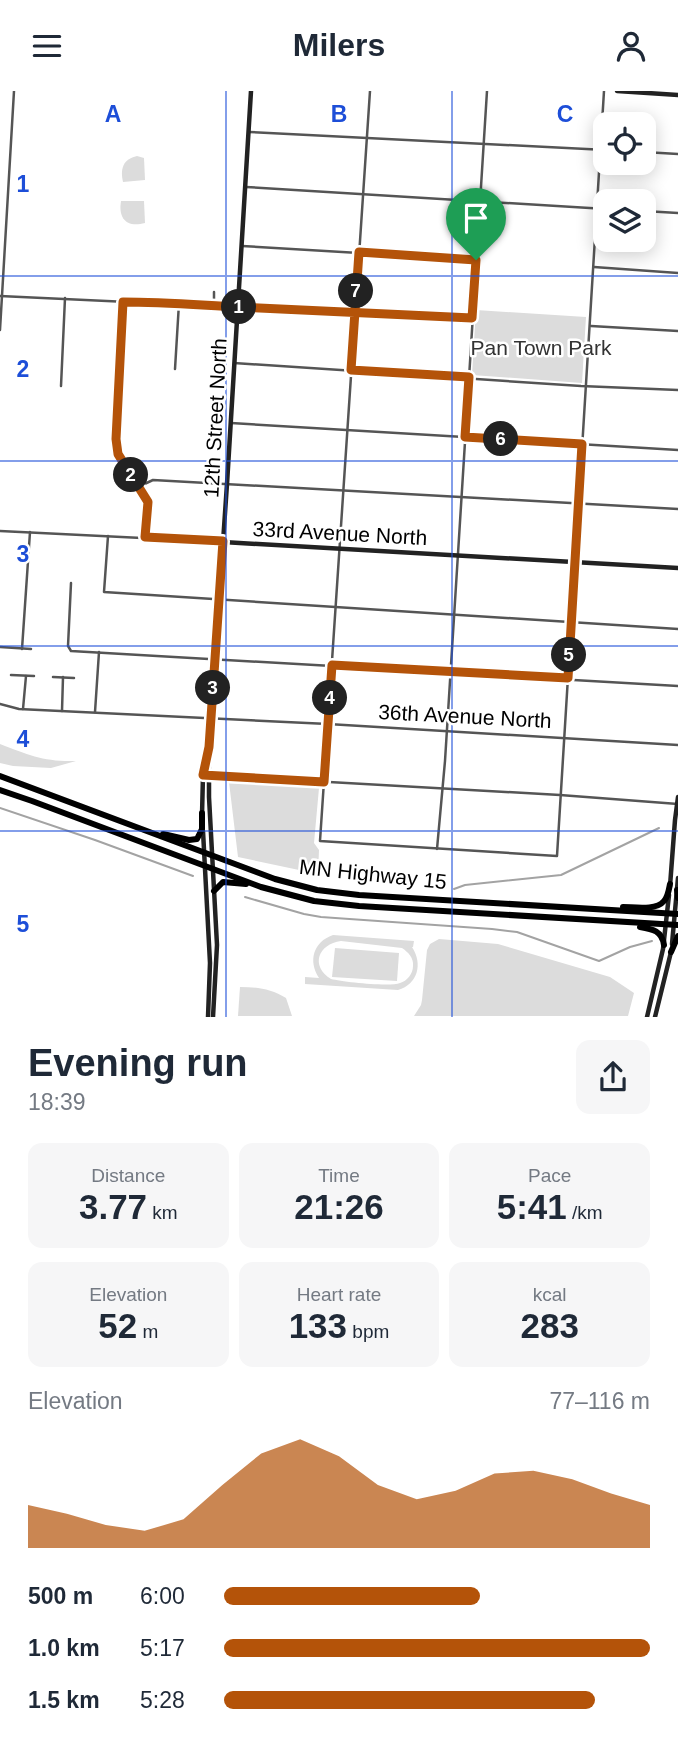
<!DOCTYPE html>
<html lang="en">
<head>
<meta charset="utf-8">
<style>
	body { margin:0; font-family:Arial,sans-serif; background:#f6f6f7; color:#1f2937; height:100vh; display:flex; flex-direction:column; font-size:26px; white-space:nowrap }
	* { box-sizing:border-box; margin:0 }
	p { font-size:23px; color:#747a83 }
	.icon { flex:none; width:38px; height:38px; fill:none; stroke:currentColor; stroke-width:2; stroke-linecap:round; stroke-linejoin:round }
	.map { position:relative; height:926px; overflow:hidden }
	.drawer { display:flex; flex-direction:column; background:#fff; flex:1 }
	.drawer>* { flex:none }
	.fabs { position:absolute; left:593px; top:21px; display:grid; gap:14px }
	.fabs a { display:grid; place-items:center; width:63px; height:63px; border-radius:14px; background:#fff; box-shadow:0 4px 18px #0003; font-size:35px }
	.pin { position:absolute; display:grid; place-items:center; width:60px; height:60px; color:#fff; margin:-72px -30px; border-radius:50% 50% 50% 0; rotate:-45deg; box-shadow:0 0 7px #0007 }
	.pin .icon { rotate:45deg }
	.km { position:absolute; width:35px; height:35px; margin:-18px; border-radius:50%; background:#222; color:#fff; font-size:19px; line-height:35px; text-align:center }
	.round { display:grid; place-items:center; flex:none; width:74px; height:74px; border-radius:14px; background:#f6f6f7 }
	.summary { display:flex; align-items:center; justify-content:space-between; height:119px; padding:0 28px }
	h1 { font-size:38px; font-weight:800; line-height:52px }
	.metrics { display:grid; grid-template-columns:repeat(3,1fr); gap:10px; height:119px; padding:7px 28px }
	.metrics div { display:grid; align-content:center; border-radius:14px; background:#f6f6f7; text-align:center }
	.metrics b { font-size:35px; font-weight:800 }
	.metrics small { font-size:19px; font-weight:400 }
	.metrics p { font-size:19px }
	.chart { height:196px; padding:14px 28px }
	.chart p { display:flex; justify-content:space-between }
	.chart svg { width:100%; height:126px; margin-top:7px; fill:#b45309; opacity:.7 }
	ul { padding:0 28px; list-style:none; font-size:23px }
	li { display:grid; grid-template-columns:112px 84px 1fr; align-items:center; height:52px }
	li i { height:18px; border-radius:9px; background:#b45309 }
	header { display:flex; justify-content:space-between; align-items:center; height:91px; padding:0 28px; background:#fff; font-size:32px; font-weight:800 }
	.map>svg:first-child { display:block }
	.green { fill:#dcdcdc; fill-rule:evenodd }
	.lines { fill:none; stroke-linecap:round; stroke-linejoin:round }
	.stream { stroke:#a3a3a3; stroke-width:2 }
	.street { stroke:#555; stroke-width:2.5 }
	.secondary { stroke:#222; stroke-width:4.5 }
	.highway { stroke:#000; stroke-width:6 }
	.route-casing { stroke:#fff; stroke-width:14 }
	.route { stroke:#b45309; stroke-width:9 }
	.grid { fill:none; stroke:#1d4ed8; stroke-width:2; stroke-opacity:0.55 }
	.labels { text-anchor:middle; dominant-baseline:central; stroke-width:5; stroke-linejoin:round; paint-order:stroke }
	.park-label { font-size:21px; fill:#333; stroke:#fff }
	.street-label { font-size:21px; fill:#000; stroke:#fff }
	.grid-label { font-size:23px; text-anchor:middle; font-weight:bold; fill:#1d4ed8; stroke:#fff; stroke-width:5; stroke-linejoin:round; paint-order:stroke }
</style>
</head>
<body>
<header><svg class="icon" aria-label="menu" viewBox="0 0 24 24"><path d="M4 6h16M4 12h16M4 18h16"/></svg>Milers<svg class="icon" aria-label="person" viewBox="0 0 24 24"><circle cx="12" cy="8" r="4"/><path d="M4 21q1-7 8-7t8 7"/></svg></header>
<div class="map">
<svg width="678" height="926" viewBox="0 0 678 926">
	<rect width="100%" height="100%" fill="#fff"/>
	<g class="green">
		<path d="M137,65L144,67L145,89L123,91C120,78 123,68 137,65Z"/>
		<path d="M121,110H144L145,132C127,137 118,128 121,110Z"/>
		<path d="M476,219L586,226L582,292L472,284Z"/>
		<path d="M0,653C29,664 44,671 76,670L51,677L13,675L0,672Z"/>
		<path d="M229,691L319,697L314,752L319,759L318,783L238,766Z"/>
		<path d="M333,844L414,850L413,856H412C423,873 418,893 398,899L305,893V886L319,887C308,870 313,851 333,844ZM341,850L402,857C408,861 414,867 413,875C413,883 407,890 400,892C390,896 343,891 331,888C310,875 318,853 341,850Z"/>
		<path d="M439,848L498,853L610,886L634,902L628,925H414L421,914L422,909L427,859L430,853Z"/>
		<path d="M335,857L399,862L397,890L332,886Z"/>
		<path d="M240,896C257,896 271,898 286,907L292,925H238Z"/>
	</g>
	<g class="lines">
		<g class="stream">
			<path d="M0,717L95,749L193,785"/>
			<path d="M454,798L465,794L561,784L659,737"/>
			<path d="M245,806L304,823L321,826L492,838L517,841L599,870L630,856L652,850"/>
		</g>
		<g class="street">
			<path d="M370,0L320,750L557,765L604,0"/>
			<path d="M249,41L606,59"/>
			<path d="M644,61L678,63"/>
			<path d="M246,96L606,118"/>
			<path d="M644,120L678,122"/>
			<path d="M242,155L476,169"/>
			<path d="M594,176L678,182"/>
			<path d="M0,205L473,227"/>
			<path d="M123,211L115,348L118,364L147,411L145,446"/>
			<path d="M214,215V201"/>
			<path d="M591,235L678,240"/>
			<path d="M0,239L14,0"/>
			<path d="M234,272L581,295L678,299"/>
			<path d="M175,278L179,212"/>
			<path d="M61,295L65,207"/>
			<path d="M231,332L678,359"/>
			<path d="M138,396L153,389L678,418"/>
			<path d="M0,440L223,451"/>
			<path d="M108,445L104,501L678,538"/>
			<path d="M71,492L68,555L71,560L678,595"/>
			<path d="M0,556L31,558"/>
			<path d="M22,558L30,441"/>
			<path d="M11,584L34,585"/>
			<path d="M53,586L74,587"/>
			<path d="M0,613L19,618L328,633L678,654"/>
			<path d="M23,618L26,585"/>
			<path d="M62,620L63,586"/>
			<path d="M95,621L99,561"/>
			<path d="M203,684L560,704L678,713"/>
			<path d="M437,758L445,670L487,0"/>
		</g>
		<g class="secondary">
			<path d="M617,0L678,4"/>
			<path d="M223,451L678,477"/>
			<path d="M202,724L203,684L208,660"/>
			<path d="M203,740L210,872L208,926"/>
			<path d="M670,795L675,729L678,706"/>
			<path d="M672,853L678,787"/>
			<path d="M213,926L217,854L209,706V656L227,393L251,0"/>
			<path d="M647,926L663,858L669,804"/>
			<path d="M655,926L671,861"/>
		</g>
		<g class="highway">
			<path d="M0,685L275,788L317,799L359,804L678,823"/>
			<path d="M0,699L32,710L261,796L314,810L359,815L678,834"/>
			<path d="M163,743L189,749L197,748L202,738V722"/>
			<path d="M677,799L678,807"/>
			<path d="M214,800L223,791L246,793"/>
			<path d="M623,816C634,816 656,820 664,810C668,806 669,798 670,793"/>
			<path d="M640,836C653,838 662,840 664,854"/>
			<path d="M671,861L678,845"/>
		</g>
	</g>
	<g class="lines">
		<g class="route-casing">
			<path id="route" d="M476,169L472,227C394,224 315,220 236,216C198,214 161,211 123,211L116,348L118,363L148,411L145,446L223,450L209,656L203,684L324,691L332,574L568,587L582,353L465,346L469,286L351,279C354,240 356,200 359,161L476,169"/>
		</g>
		<use href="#route" class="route"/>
	</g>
	<path class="grid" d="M226,0V926M452,0V926M0,185H678M0,370H678M0,555H678M0,740H678"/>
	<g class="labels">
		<g class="park-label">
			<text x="541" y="256">Pan Town Park</text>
		</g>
		<g class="street-label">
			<text transform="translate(215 327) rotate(-87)">12th Street North</text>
			<text transform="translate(340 442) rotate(3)">33rd Avenue North</text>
			<text transform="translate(465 625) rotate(3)">36th Avenue North</text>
			<text transform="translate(373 783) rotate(6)">MN Highway 15</text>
		</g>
	</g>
	<g class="grid-label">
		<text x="113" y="31">A</text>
		<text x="339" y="31">B</text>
		<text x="565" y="31">C</text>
		<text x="23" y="101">1</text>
		<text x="23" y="286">2</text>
		<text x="23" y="471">3</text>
		<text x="23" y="656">4</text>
		<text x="23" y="841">5</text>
	</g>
</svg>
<div class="fabs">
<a><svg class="icon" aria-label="locate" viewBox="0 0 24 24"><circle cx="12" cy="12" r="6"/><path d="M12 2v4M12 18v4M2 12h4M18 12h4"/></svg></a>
<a><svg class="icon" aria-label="layers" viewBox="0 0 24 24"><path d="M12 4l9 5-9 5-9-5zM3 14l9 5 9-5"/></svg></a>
</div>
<div class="pin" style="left:476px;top:169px;background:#1e9e55"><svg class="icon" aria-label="arrive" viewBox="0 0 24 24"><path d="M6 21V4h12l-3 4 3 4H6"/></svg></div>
<b class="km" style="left:239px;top:216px">1</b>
<b class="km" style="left:131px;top:384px">2</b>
<b class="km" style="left:213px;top:597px">3</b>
<b class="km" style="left:330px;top:607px">4</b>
<b class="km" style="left:569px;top:564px">5</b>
<b class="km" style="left:501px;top:348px">6</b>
<b class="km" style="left:356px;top:200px">7</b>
</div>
<section class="drawer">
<div class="summary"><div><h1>Evening run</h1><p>18:39</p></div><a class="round"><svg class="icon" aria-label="share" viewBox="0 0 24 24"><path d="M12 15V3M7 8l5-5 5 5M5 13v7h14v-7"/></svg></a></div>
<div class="metrics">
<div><p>Distance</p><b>3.77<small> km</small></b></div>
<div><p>Time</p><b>21:26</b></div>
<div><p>Pace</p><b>5:41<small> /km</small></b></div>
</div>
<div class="metrics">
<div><p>Elevation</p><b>52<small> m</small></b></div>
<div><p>Heart rate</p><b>133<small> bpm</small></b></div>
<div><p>kcal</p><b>283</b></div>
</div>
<div class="chart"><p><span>Elevation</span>77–116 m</p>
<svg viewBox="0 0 160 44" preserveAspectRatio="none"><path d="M0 44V29L10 32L20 36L30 38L40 34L50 22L60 11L70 6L80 12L90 22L100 27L110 24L120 18L130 17L140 20L150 25L160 29V44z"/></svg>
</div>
<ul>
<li><b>500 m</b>6:00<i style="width:60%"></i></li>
<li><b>1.0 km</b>5:17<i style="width:100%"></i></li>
<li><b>1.5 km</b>5:28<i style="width:87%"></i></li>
</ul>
</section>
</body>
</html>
